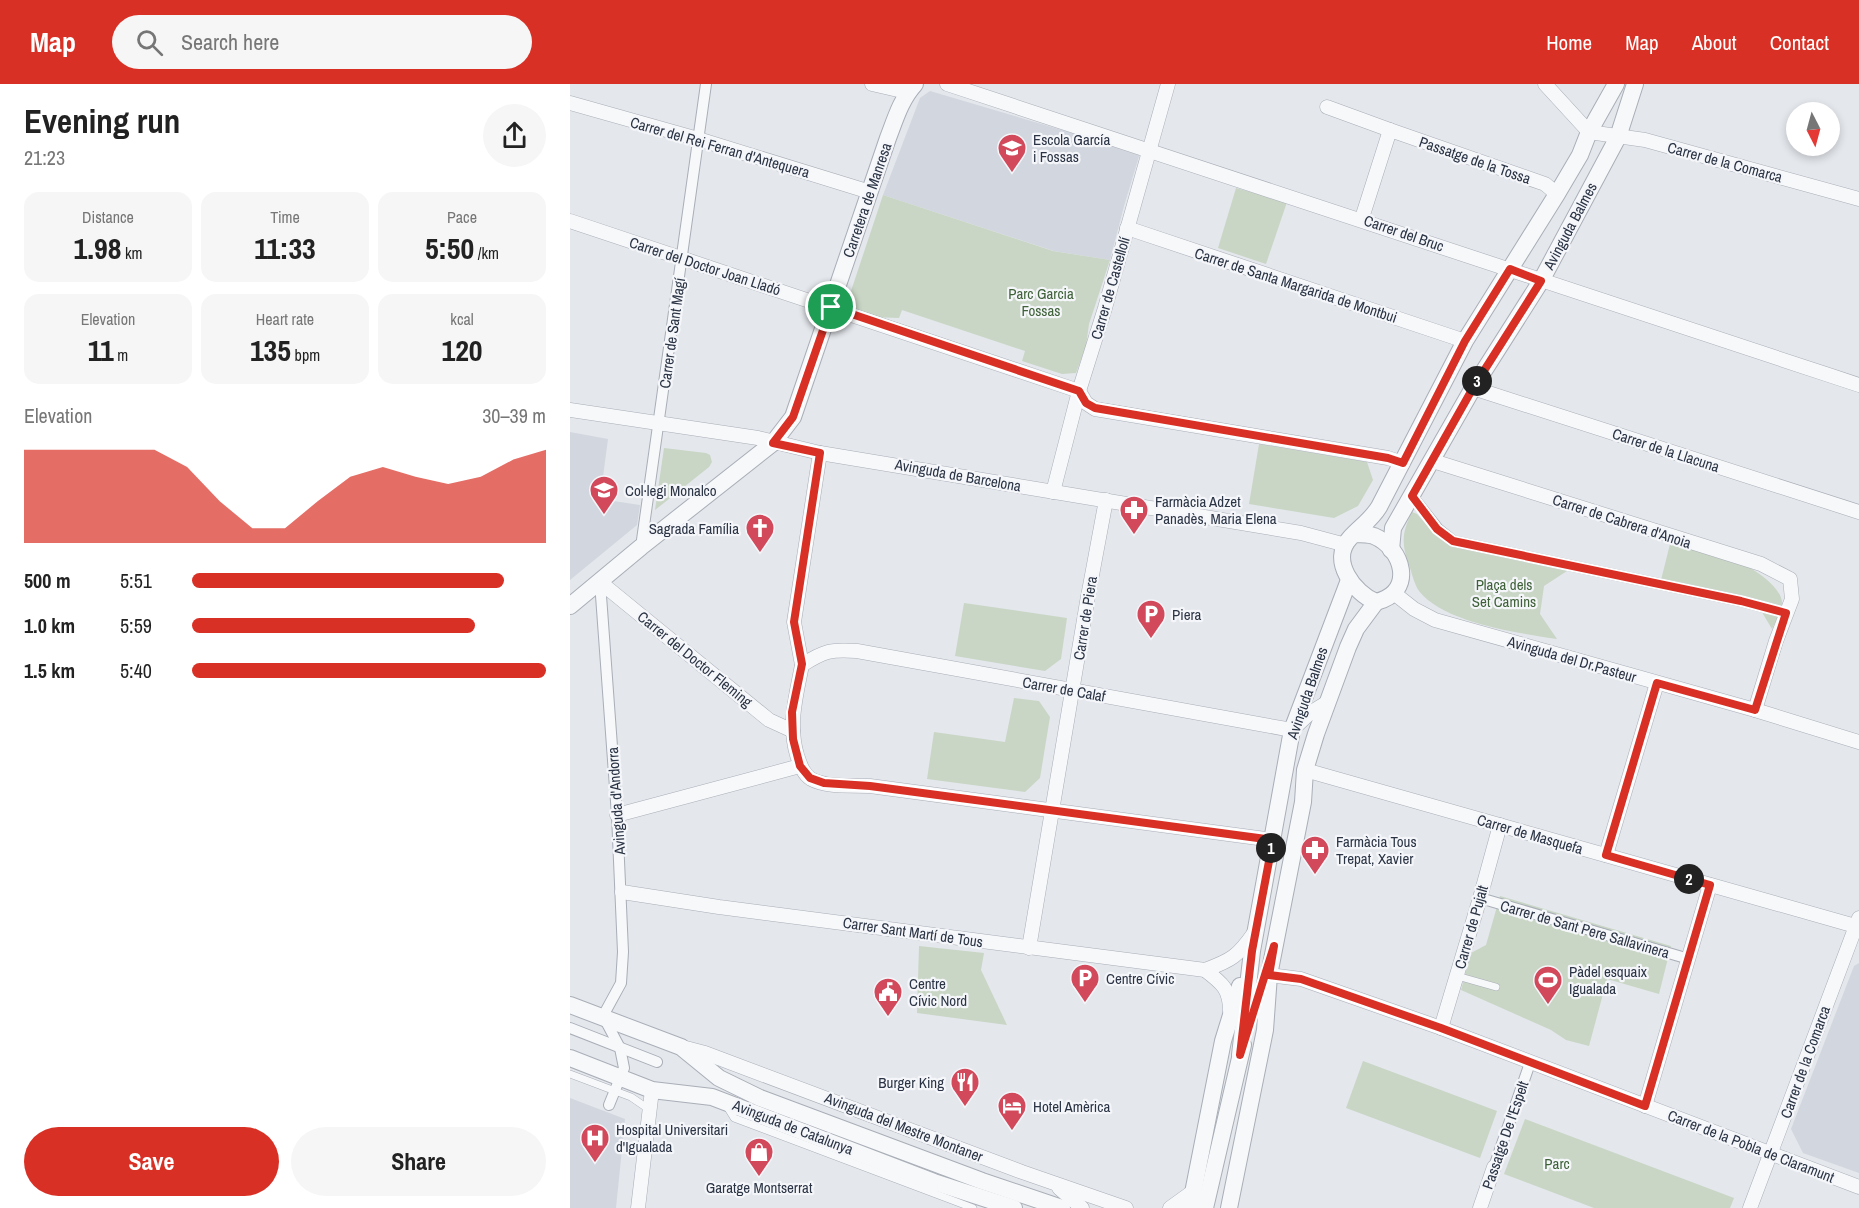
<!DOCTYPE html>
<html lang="en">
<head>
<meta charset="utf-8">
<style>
	body { margin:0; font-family:"Archivo Narrow",sans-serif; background:#f6f6f6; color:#222; height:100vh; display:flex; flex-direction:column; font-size:22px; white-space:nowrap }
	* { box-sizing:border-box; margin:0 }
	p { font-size:20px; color:#767676 }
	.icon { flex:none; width:33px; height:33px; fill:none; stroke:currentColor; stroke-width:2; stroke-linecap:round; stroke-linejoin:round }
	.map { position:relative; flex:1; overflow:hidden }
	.sheet { display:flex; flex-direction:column; background:#fff; width:570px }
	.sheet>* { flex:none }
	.needle { width:39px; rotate:174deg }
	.tools { position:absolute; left:1216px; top:18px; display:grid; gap:12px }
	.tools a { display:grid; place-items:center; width:54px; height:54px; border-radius:50%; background:#fff; box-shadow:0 3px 9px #0003; font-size:30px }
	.pin { position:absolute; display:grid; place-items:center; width:51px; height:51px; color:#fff; margin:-26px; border:3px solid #fff; border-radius:50%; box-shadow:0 2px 6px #0007 }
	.km { position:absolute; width:30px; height:30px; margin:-15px; border-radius:50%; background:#222; color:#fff; font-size:16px; line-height:30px; text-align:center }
	.round { display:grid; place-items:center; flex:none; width:63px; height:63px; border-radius:32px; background:#f6f6f6 }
	.head { display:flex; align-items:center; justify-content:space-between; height:102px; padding:0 24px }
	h1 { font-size:33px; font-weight:700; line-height:45px }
	.stats { display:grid; grid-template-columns:repeat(3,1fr); gap:9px; height:102px; padding:6px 24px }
	.stats div { display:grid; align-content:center; border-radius:15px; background:#f6f6f6; text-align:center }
	.stats b { font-size:30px; font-weight:700 }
	.stats small { font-size:16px; font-weight:400 }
	.stats p { font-size:16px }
	.chart { height:168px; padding:12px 24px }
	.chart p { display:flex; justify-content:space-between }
	.chart svg { width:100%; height:108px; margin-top:6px; fill:#d93025; opacity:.7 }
	.button { display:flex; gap:12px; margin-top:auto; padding:12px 24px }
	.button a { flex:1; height:69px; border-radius:36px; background:#d93025; color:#fff; font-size:24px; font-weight:700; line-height:69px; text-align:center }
	.button a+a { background:#f6f6f6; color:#222 }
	ul { padding:0 24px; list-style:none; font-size:20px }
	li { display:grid; grid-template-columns:96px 72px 1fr; align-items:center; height:45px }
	li i { height:15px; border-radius:8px; background:#d93025 }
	header { display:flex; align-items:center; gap:36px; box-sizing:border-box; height:84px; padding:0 30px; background:#d93025; color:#fff }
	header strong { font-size:28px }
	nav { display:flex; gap:33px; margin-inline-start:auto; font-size:21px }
	.search { width:420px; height:54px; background:#f6f6f6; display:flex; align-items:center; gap:15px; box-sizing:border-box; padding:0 21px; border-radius:33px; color:#767676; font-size:22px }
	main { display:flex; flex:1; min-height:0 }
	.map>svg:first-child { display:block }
	.built { fill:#d2d6de }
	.green { fill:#c9d6c5 }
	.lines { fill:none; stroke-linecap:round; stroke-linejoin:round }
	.service-casing { stroke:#a9aeb7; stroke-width:8 }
	.pedestrian-casing { stroke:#a9aeb7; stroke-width:12 }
	.minor-casing { stroke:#a9aeb7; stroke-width:15 }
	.tertiary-casing { stroke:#a9aeb7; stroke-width:18 }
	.service { stroke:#f7f8fa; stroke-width:7 }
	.pedestrian { stroke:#f7f8fa; stroke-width:10 }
	.minor { stroke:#f7f8fa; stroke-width:14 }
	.tertiary { stroke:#f7f8fa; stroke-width:16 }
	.route-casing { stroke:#fff; stroke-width:12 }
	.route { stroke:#d93025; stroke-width:8 }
	.labels { text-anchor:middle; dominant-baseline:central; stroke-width:4.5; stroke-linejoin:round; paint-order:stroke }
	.poi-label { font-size:15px; fill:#2b3445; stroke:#f4f6f9; text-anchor:start }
	.street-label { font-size:15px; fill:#2b3445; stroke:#f4f6f9 }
	.park-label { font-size:15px; fill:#3f6138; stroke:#f4f6f9 }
</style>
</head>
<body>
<header>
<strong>Map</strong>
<div class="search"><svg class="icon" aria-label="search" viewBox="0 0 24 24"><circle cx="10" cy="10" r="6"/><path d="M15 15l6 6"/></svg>Search here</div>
<nav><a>Home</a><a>Map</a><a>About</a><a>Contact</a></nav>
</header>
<main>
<section class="sheet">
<div class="head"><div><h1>Evening run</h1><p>21:23</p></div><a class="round"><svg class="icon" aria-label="share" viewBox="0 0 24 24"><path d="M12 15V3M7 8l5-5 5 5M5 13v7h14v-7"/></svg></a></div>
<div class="stats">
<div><p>Distance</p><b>1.98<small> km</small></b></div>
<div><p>Time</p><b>11:33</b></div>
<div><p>Pace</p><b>5:50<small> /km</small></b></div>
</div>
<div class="stats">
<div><p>Elevation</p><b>11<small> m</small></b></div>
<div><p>Heart rate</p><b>135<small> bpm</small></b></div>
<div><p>kcal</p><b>120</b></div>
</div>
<div class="chart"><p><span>Elevation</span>30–39 m</p>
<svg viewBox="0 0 160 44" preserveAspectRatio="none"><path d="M0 44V6L10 6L20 6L30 6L40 6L50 13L60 27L70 38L80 38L90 27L100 17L110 13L120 17L130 20L140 17L150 10L160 6V44z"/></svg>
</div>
<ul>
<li><b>500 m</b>5:51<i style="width:88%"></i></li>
<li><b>1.0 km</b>5:59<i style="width:80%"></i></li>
<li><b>1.5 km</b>5:40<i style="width:100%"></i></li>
</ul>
<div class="button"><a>Save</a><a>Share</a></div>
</section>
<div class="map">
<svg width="1289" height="1124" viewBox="0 0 1289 1124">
	<rect width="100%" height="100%" fill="#e4e7ec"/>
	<g class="built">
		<path d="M360,7L570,69L554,122L540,176L484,167L313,111L350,14Z"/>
		<path d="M0,348L38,355L30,415L70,421L67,441L0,496Z"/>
		<path d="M1289,879V1089L1233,1069L1221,1045L1284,882Z"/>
		<path d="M0,1014L55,1035L46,1124H0Z"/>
	</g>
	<g class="green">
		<path d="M666,104L717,118L696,180L648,164Z"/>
		<path d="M313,111L483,167L540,176L519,240L516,262L506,289L492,290L452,277L455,267L332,226L329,234L301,233L276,222Z"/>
		<path d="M689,360L797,378L803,396L788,422L764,434L679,420Z"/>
		<path d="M94,364L136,369L140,371L142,378L139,383L85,426Z"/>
		<path d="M842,428L847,430L866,451L880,460L997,487L974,502L970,530L987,555C948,549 874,539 849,507C844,500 842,489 839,481C831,460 832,448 842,428Z"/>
		<path d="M1100,460C1120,465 1140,468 1160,474C1175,479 1212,501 1212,519C1212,526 1205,538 1202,545L1190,525L1089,504Z"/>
		<path d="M394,519L497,534L491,575L475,587L385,572Z"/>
		<path d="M444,614L469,617L480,633L470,694L455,708L357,695L364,648L435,658Z"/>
		<path d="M930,812L1101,862L1089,910L1037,895L1019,962L996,956L981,946L891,906L901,869L916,861Z"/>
		<path d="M349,862L414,869L411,886L437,941L347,929Z"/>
		<path d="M793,977L927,1027L910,1074L776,1024Z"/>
		<path d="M955,1035L1164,1114L1160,1124H1024L934,1090Z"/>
	</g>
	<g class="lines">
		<g class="service-casing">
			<g id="service">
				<path d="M887,892L926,903"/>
				<path d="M0,990L61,1013L80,1026"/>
				<path d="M156,1021L164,1034L403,1124"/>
			</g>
		</g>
		<g class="pedestrian-casing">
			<g id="pedestrian">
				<path d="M842,412L868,445L883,457L1171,517L1216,529"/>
				<path d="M71,463L136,0"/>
				<path d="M30,498L47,731L53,868L51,899L33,932L50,964L54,984L39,1021"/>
				<path d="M910,814L1119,875"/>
				<path d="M0,944L87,978"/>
				<path d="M924,1083L960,979"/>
			</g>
		</g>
		<g class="minor-casing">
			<g id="minor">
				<path d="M302,0L328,6L338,7L335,0"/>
				<path d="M377,0C682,98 985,201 1289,301"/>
				<path d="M975,0L1019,48L1075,56L1289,115"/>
				<path d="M0,19L128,55L300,108"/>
				<path d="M757,23L820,46"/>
				<path d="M792,134L820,46L975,100L987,110"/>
				<path d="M0,137L509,307L516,319L525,325L818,374L833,379"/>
				<path d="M557,144L895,257"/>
				<path d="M903,304L1289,428"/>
				<path d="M0,326L188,354L250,369L731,449L776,461"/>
				<path d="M863,377L1191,480L1220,495L1222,515L1206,557L1185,626"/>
				<path d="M483,408L509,307L535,224L598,0"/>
				<path d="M30,498L199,636L223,647"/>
				<path d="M825,510L844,525L865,536L1185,626L1289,658"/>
				<path d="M232,581L224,538L250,369"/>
				<path d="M735,686L1289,843"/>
				<path d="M47,731L230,682"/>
				<path d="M703,756L300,702C283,701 257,704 241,695C233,690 230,680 227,671C218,640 226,612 232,581C254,567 261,565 287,567L722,646L740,629L758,618"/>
				<path d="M1036,771L1087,599"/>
				<path d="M52,808L149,823L635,886C662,876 668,872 684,849"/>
				<path d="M459,864L517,518L536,416"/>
				<path d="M635,886C652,899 660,905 660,927"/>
				<path d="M699,891L731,895L871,944L1289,1103"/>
				<path d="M871,944L910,814L930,741"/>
				<path d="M112,963L135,969L452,1088L556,1124"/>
				<path d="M1075,1022L1140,801"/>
				<path d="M489,1104L512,1124"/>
				<path d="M68,1124L82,1006"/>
				<path d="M600,1124L625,1106"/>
				<path d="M910,1124L924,1083"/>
				<path d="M1180,1124L1289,834"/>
			</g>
		</g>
		<g class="tertiary-casing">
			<g id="tertiary">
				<path d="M786,450C792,450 798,450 804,452C833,464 846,508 806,518C784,509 759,476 780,454C790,443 801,436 809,423L895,257L987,110L1010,71L1019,48L1046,0"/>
				<path d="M821,466L823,444L903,304L971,197L1048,53L1065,0"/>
				<path d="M0,522L71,463L203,359L223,333L318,54C325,36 331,15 345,0"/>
				<path d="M0,921L111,963L149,994L190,1014L412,1097L492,1124"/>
				<path d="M670,971L682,867L722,646L779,496"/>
				<path d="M0,974L82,1006L142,1013L364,1098L444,1124"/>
				<path d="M620,1124L653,957L670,902"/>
				<path d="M635,1124L673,961"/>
				<path d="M659,1124L695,946L699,891L733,718L735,686L746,650L778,563L786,545L806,518"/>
			</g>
		</g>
		<use href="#service" class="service"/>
		<use href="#pedestrian" class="pedestrian"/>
		<use href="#minor" class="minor"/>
		<use href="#tertiary" class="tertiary"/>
	</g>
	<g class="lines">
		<g class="route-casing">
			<path id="route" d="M940,185L971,197L903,304L842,412L867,445L883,457L1171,517L1216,529L1185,626L1087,599L1036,771L1140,801L1075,1022L871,944L731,895L699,891L704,862L670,971L682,867L703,756L300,702L254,699L240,694L230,682L223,655L222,628L232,580L224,538L250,369L203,359L223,333L261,223L509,307L516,319L525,324L818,374L833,379L895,257Z"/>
		</g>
		<use href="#route" class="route"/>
	</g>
	<defs>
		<g id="school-pin" transform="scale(1.5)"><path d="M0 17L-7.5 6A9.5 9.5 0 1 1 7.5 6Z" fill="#d1495b" stroke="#f4f6f9"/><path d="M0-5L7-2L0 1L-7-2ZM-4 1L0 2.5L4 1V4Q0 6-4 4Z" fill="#fff"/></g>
		<g id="pharmacy-pin" transform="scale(1.5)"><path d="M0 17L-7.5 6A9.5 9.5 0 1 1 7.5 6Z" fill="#d1495b" stroke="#f4f6f9"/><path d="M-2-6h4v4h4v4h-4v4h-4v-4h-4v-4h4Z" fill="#fff"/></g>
		<g id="church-pin" transform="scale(1.5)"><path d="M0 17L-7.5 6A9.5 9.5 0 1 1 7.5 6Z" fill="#d1495b" stroke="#f4f6f9"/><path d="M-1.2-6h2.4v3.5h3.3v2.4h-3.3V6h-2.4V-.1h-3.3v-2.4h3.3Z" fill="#fff"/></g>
		<g id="parking-pin" transform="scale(1.5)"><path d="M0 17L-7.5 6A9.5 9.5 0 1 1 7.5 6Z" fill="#d1495b" stroke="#f4f6f9"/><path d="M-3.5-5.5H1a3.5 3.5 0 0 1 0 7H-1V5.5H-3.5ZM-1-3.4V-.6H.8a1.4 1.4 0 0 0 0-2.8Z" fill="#fff"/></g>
		<g id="stadium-pin" transform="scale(1.5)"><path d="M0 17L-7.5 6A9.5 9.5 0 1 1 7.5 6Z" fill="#d1495b" stroke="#f4f6f9"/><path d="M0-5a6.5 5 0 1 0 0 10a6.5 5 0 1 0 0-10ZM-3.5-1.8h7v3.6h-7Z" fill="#fff"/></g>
		<g id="civic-pin" transform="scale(1.5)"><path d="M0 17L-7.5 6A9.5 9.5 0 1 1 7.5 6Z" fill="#d1495b" stroke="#f4f6f9"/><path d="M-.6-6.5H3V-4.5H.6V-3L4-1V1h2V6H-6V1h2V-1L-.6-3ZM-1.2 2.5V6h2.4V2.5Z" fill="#fff"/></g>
		<g id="restaurant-pin" transform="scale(1.5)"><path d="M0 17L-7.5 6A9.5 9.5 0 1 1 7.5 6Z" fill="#d1495b" stroke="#f4f6f9"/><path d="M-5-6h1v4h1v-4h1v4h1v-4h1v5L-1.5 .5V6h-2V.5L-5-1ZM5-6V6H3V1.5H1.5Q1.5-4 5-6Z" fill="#fff"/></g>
		<g id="hotel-pin" transform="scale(1.5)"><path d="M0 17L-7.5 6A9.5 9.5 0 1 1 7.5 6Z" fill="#d1495b" stroke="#f4f6f9"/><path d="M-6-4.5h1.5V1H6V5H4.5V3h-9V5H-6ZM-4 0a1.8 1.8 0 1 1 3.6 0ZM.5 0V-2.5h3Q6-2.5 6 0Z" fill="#fff"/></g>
		<g id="hospital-pin" transform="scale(1.5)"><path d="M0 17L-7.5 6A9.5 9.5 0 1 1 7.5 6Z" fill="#d1495b" stroke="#f4f6f9"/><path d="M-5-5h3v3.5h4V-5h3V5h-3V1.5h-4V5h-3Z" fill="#fff"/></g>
		<g id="shop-pin" transform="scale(1.5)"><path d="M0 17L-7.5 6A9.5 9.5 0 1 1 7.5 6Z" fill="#d1495b" stroke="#f4f6f9"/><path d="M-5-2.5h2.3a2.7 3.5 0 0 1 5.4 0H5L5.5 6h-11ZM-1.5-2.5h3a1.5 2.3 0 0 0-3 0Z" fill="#fff"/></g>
	</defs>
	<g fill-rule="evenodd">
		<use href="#school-pin" x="442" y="64"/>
		<use href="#school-pin" x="34" y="406"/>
		<use href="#pharmacy-pin" x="564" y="426"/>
		<use href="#church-pin" x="190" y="444"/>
		<use href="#parking-pin" x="581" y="530"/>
		<use href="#pharmacy-pin" x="745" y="766"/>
		<use href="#parking-pin" x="515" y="894"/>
		<use href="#stadium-pin" x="978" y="896"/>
		<use href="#civic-pin" x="318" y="908"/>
		<use href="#restaurant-pin" x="395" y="998"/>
		<use href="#hotel-pin" x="442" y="1022"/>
		<use href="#hospital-pin" x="25" y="1054"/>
		<use href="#shop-pin" x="189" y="1068"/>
	</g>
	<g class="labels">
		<g class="poi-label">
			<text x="463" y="55">Escola García<tspan x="463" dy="17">i Fossas</tspan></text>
			<text x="55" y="406">Col·legi Monalco</text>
			<text x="585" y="417">Farmàcia Adzet<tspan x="585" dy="17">Panadès, Maria Elena</tspan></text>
			<text x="169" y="444" text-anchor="end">Sagrada Família</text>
			<text x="602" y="530">Piera</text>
			<text x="766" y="757">Farmàcia Tous<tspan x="766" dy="17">Trepat, Xavier</tspan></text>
			<text x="999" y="887">Pàdel esquaix<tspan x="999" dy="17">Igualada</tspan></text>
			<text x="536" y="894">Centre Cívic</text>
			<text x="339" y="899">Centre<tspan x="339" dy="17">Cívic Nord</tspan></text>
			<text x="374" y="998" text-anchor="end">Burger King</text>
			<text x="463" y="1022">Hotel Amèrica</text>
			<text x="46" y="1045">Hospital Universitari<tspan x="46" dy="17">d'Igualada</tspan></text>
			<text x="189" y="1103" text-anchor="middle">Garatge Montserrat</text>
		</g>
		<g class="street-label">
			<text transform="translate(150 63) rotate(16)">Carrer del Rei Ferran d'Antequera</text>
			<text transform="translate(905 76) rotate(19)">Passatge de la Tossa</text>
			<text transform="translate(1155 78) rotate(15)">Carrer de la Comarca</text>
			<text transform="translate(297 116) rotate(-71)">Carretera de Manresa</text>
			<text transform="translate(1000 142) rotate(-62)">Avinguda Balmes</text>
			<text transform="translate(834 149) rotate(19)">Carrer del Bruc</text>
			<text transform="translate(135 182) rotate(18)">Carrer del Doctor Joan Lladó</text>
			<text transform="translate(726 201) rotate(18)">Carrer de Santa Margarida de Montbui</text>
			<text transform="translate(540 204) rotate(-74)">Carrer de Castellolí</text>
			<text transform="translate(102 249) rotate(-82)">Carrer de Sant Magí</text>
			<text transform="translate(1096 366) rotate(18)">Carrer de la Llacuna</text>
			<text transform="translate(388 391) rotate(10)">Avinguda de Barcelona</text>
			<text transform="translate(1052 437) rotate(18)">Carrer de Cabrera d'Anoia</text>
			<text transform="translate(515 534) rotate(-81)">Carrer de Piera</text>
			<text transform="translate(125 575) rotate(39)">Carrer del Doctor Fleming</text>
			<text transform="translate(1002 575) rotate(16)">Avinguda del Dr.Pasteur</text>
			<text transform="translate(494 605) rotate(10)">Carrer de Calaf</text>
			<text transform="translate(737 609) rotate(-71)">Avinguda Balmes</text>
			<text transform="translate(46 717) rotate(-94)">Avinguda d'Andorra</text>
			<text transform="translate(960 750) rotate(16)">Carrer de Masquefa</text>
			<text transform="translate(901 843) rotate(-74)">Carrer de Pujalt</text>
			<text transform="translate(1015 845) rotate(16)">Carrer de Sant Pere Sallavinera</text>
			<text transform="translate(343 848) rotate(8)">Carrer Sant Martí de Tous</text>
			<text transform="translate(1235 978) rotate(-70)">Carrer de la Comarca</text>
			<text transform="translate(223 1043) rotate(21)">Avinguda de Catalunya</text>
			<text transform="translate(334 1043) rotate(21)">Avinguda del Mestre Montaner</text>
			<text transform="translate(935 1051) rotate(-71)">Passatge De l'Espelt</text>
			<text transform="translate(1181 1062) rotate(21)">Carrer de la Pobla de Claramunt</text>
		</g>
		<g class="park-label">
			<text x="471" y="209">Parc Garcia<tspan x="471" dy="17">Fossas</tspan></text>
			<text x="934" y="500">Plaça dels<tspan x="934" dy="17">Set Camins</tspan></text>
			<text x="987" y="1079">Parc</text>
		</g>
	</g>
</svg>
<div class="tools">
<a><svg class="needle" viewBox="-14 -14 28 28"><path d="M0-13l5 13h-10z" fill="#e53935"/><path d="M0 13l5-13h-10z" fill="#767676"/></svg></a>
</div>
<div class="pin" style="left:261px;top:223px;background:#1e9e55"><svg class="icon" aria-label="arrive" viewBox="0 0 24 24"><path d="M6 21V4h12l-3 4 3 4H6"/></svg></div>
<b class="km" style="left:701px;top:764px">1</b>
<b class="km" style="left:1119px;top:795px">2</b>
<b class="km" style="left:907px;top:297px">3</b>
</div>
</main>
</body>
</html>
